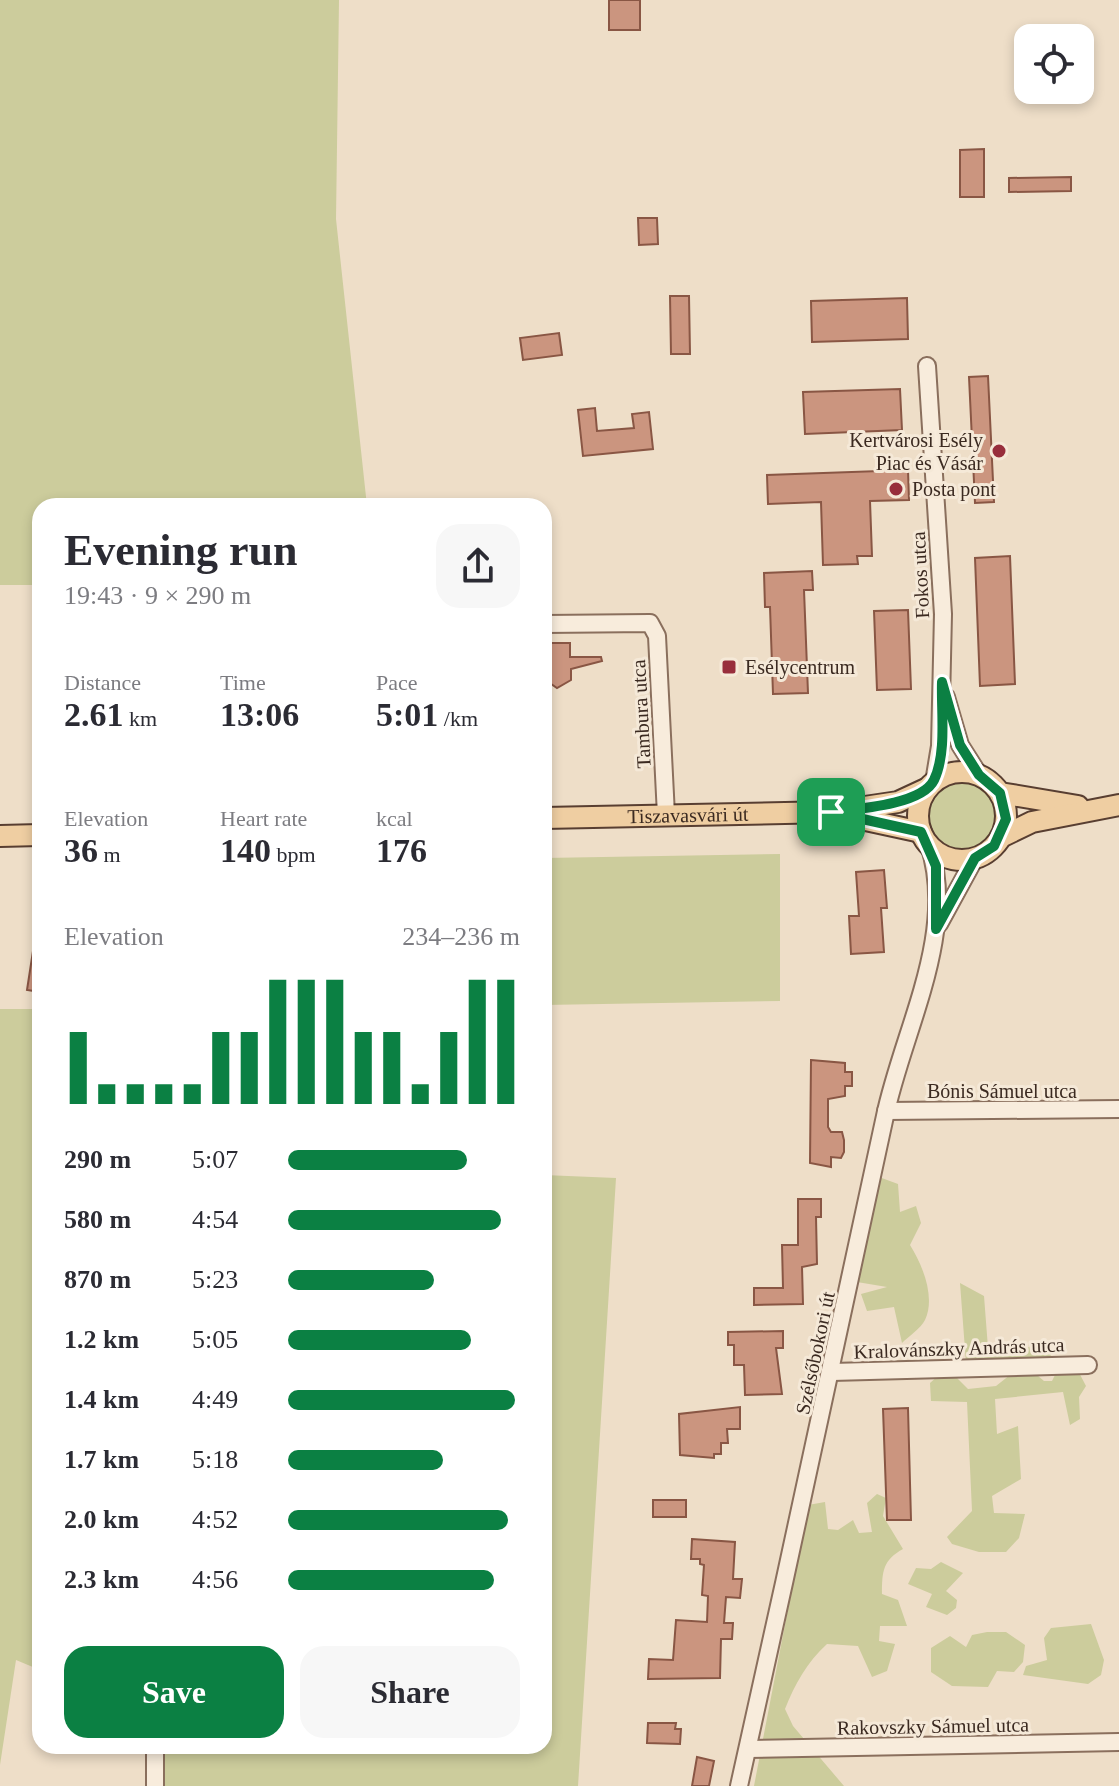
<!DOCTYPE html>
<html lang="en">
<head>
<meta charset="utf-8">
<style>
	body { margin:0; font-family:Georgia,serif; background:#f7f7f7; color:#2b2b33; height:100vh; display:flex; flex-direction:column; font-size:30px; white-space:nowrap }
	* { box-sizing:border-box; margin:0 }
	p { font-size:26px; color:#7c7c81 }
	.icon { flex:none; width:44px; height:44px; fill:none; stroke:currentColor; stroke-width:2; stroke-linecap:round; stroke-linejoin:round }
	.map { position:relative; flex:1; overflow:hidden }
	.panel { position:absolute; left:32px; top:498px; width:520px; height:1256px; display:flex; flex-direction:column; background:#fff; border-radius:24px; box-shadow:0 4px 12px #0003 }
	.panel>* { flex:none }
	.tools { position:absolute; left:1014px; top:24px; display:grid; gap:16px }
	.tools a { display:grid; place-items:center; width:80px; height:80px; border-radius:16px; background:#fff; box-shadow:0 4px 12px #0003; font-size:40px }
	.pin { position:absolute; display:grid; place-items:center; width:68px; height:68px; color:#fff; margin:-34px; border-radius:16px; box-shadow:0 4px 12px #0006 }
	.round { display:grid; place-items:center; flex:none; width:84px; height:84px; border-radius:24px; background:#f7f7f7 }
	.head { display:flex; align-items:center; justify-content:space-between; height:136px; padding:0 32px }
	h1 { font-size:44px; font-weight:700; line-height:60px }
	.stats { display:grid; grid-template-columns:repeat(3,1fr); gap:12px; height:136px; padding:8px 32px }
	.stats div { display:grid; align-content:center }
	.stats b { font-size:34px; font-weight:700 }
	.stats small { font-size:22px; font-weight:400 }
	.stats p { font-size:22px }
	.chart { height:224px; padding:16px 32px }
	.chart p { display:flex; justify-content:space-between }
	.chart svg { width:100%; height:144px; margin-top:8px; stroke:#0b8043; stroke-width:6 }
	.button { display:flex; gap:16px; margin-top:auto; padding:16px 32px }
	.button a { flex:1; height:92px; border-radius:24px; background:#0b8043; color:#fff; font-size:32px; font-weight:700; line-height:92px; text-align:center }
	.button a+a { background:#f7f7f7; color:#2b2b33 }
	ul { padding:0 32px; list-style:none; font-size:26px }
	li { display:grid; grid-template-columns:128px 96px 1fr; align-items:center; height:60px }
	li i { height:20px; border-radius:10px; background:#0b8043 }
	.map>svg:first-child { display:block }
	.green { fill:#cccc9c }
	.building { fill:#cb957f; stroke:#895644; stroke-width:2 }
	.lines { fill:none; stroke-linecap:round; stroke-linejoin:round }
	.minor-casing { stroke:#8a6f5d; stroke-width:20 }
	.major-casing { stroke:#583e31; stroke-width:24 }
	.minor { stroke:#f8ecdc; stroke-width:16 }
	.major { stroke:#efcea2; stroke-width:20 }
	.route-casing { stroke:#fff; stroke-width:16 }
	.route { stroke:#0b8043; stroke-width:10 }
	.poi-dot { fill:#982e3c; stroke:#f5e9d8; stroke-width:3 }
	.labels { text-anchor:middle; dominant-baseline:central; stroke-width:6; stroke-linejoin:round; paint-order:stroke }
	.poi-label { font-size:20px; fill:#3b2a21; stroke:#f5e9d8; text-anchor:start }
	.street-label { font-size:20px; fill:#3b2a21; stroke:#f5e9d8 }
</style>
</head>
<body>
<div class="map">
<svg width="1119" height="1786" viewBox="0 0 1119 1786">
	<rect width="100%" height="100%" fill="#eedec8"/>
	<g class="green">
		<path d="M0,0H339L336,219L367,506H40V585H0Z"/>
		<circle cx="962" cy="815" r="35"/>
		<path d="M780,854V1001L544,1005V858Z"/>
		<path d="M0,1009H40V1670L16,1660L0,1765Z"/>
		<path d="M544,1175L616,1178L578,1786H152L154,1746H544Z"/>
		<path d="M879,1177L898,1184L900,1212L916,1206L921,1223L910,1245C922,1264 936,1297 925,1320C921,1328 908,1337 902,1343L894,1307L867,1311L861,1294L887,1287L857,1282Z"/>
		<path d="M960,1283L984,1296L988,1348L1050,1347L1051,1360L966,1363Z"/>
		<path d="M1060,1365H1075L1086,1386L1079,1397L1080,1419L1070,1425L1063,1392L995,1399L997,1434L1018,1426L1021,1479L992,1496L994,1513L1025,1514L1019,1538L1006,1552H979L952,1544L947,1537L972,1511L967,1402L931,1401L930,1383L947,1368L968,1389L996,1386L1015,1371L1031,1370L1044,1381H1052Z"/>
		<path d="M877,1494L886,1498L883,1516L903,1549C883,1560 882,1571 882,1594L898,1600L907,1626H880L879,1641L895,1644L887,1671L872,1677L858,1646L827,1644C807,1662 795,1684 785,1709L793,1726L844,1786H754L808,1505L825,1502L828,1529L838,1530L853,1520L859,1533L872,1532L867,1503Z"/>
		<path d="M941,1562L963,1573L946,1591L957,1600L956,1608L947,1615L926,1607L932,1594L908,1584L916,1568L931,1569Z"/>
		<path d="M1091,1624L1104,1660L1101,1675L1088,1684L1023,1675L1026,1666L1047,1660L1044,1638L1051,1628Z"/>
		<path d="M987,1632H1006L1025,1645L1023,1662L1014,1672L997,1671L988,1687L952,1686L931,1672V1648L950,1636L966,1647L972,1635Z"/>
	</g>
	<g class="building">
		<rect x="609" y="0" width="31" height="30"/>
		<path d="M984,149V197H960V150Z"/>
		<path d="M1071,177V191L1009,192V178Z"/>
		<path d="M638,218H657L658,244L639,245Z"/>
		<path d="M670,296H689L690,354H671Z"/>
		<path d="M907,298L908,339L812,342L811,301Z"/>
		<path d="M559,333L562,355L523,360L520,338Z"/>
		<path d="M988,376L994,502L975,503L969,377Z"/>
		<path d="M900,389L902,430L805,434L803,392Z"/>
		<path d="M595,408L597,431L634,428L632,414L649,412L653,449L583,456L578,410Z"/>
		<path d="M908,470L909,500L870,501L872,556H857L858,564L823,565L821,502L768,504L767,475Z"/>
		<path d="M1010,556L1015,684L980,686L975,558Z"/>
		<path d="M812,571L813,590H804L808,693L773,694L770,607H765L764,573Z"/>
		<path d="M908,610L911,689L877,690L874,611Z"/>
		<path d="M546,643H570V657H601L602,661L571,669V680L557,688L544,679Z"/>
		<path d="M884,870L887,908H881L884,952L851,954L849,916H859L856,872Z"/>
		<path d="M33,951H40V992L27,990Z"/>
		<path d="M811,1060L845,1063V1072H852V1086H845V1096L828,1099V1127L831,1132H842L844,1140V1152L841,1158L831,1157V1167L810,1163Z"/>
		<path d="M798,1199H821V1217H816L817,1264L802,1267L803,1304L754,1305V1288H783L782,1245H798Z"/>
		<path d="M783,1331V1348H776L782,1394L745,1395L744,1365H734V1345H728V1332Z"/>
		<path d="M740,1407V1429H727L728,1443H721V1454H714V1458L680,1455L679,1414Z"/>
		<path d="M908,1408L911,1520H887L883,1409Z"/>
		<rect x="653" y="1500" width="33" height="17"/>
		<path d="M692,1539L735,1542L733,1579H742L740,1598L726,1597L724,1623H733L732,1639H721L720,1678L648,1679L649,1659L673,1660L676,1620L707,1622L708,1596L702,1595L704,1565L700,1564V1559H691Z"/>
		<path d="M648,1723H676L675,1729H681L680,1744L647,1743Z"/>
		<path d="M697,1757L714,1761L709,1786H692Z"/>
	</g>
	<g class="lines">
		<g class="minor-casing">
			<g id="minor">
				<path d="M927,366L943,614L940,746L934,782"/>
				<path d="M544,624L650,623L657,636L666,815"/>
				<path d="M946,697L960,745L979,775"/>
				<path d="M939,924L975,858"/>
				<path d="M886,1111L1119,1109"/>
				<path d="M832,1372L1088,1365"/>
				<path d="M748,1749L1119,1742"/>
				<path d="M155,1786V1746"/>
				<path d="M739,1786C789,1563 837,1340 885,1116C903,1030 958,934 929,845"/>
			</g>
		</g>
		<g class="major-casing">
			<g id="major">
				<circle cx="962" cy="816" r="44"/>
				<path d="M1000,793L1078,806"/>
				<path d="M847,816L921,832"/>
				<path id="s1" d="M544,818L831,812L898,802L926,789"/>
				<path d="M0,836L40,835"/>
				<path d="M1001,837L1032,822L1119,805"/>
			</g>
		</g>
		<use href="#minor" class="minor"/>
		<use href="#major" class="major"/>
	</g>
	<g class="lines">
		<g class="route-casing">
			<path id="route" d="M942,682L960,745L979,775L1000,793L1006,819L994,846L975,858L936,929V866L921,832L831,812C856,809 922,805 934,780C947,753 941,711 942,682Z"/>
		</g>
		<use href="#route" class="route"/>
	</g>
	<g class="poi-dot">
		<circle cx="999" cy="451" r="8"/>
		<circle cx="896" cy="489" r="8"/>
		<rect x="721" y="659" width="16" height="16" rx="4"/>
	</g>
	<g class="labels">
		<g class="poi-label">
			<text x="983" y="440" text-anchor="end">Kertvárosi Esély<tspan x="983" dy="23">Piac és Vásár</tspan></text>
			<text x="912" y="489">Posta pont</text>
			<text x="745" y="667">Esélycentrum</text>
		</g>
		<g class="street-label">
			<text transform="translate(920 575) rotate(-93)">Fokos utca</text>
			<text transform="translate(641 714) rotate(-93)">Tambura utca</text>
			<text stroke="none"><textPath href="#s1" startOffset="144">Tiszavasvári út</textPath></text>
			<text x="1002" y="1091">Bónis Sámuel utca</text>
			<text transform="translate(959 1348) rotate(-2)">Kralovánszky András utca</text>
			<text transform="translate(815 1353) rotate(-78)">Szélsőbokori út</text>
			<text transform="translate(933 1726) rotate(-1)">Rakovszky Sámuel utca</text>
		</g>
	</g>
</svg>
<div class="tools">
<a><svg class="icon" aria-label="locate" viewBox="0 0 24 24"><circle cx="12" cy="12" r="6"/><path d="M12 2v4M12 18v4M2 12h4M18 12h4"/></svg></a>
</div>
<div class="pin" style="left:831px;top:812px;background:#1e9e55"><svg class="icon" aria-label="arrive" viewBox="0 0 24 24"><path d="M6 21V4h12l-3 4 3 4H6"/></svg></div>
<section class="panel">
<div class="head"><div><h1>Evening run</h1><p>19:43 · 9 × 290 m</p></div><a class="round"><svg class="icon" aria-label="share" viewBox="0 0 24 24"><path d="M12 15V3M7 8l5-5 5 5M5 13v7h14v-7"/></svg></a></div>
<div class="stats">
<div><p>Distance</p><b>2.61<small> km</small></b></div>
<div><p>Time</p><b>13:06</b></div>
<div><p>Pace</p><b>5:01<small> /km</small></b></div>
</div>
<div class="stats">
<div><p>Elevation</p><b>36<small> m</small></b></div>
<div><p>Heart rate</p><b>140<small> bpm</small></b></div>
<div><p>kcal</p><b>176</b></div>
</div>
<div class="chart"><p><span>Elevation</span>234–236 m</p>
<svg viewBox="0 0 160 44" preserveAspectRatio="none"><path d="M5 44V22M15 44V38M25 44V38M35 44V38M45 44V38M55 44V22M65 44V22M75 44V6M85 44V6M95 44V6M105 44V22M115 44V22M125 44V38M135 44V22M145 44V6M155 44V6"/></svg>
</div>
<ul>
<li><b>290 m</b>5:07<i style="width:77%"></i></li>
<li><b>580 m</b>4:54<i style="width:92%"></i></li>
<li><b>870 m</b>5:23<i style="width:63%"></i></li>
<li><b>1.2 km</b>5:05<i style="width:79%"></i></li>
<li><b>1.4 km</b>4:49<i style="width:98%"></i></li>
<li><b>1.7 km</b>5:18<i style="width:67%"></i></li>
<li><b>2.0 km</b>4:52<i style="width:95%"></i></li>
<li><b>2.3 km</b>4:56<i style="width:89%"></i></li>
</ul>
<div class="button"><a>Save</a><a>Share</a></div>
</section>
</div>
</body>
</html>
